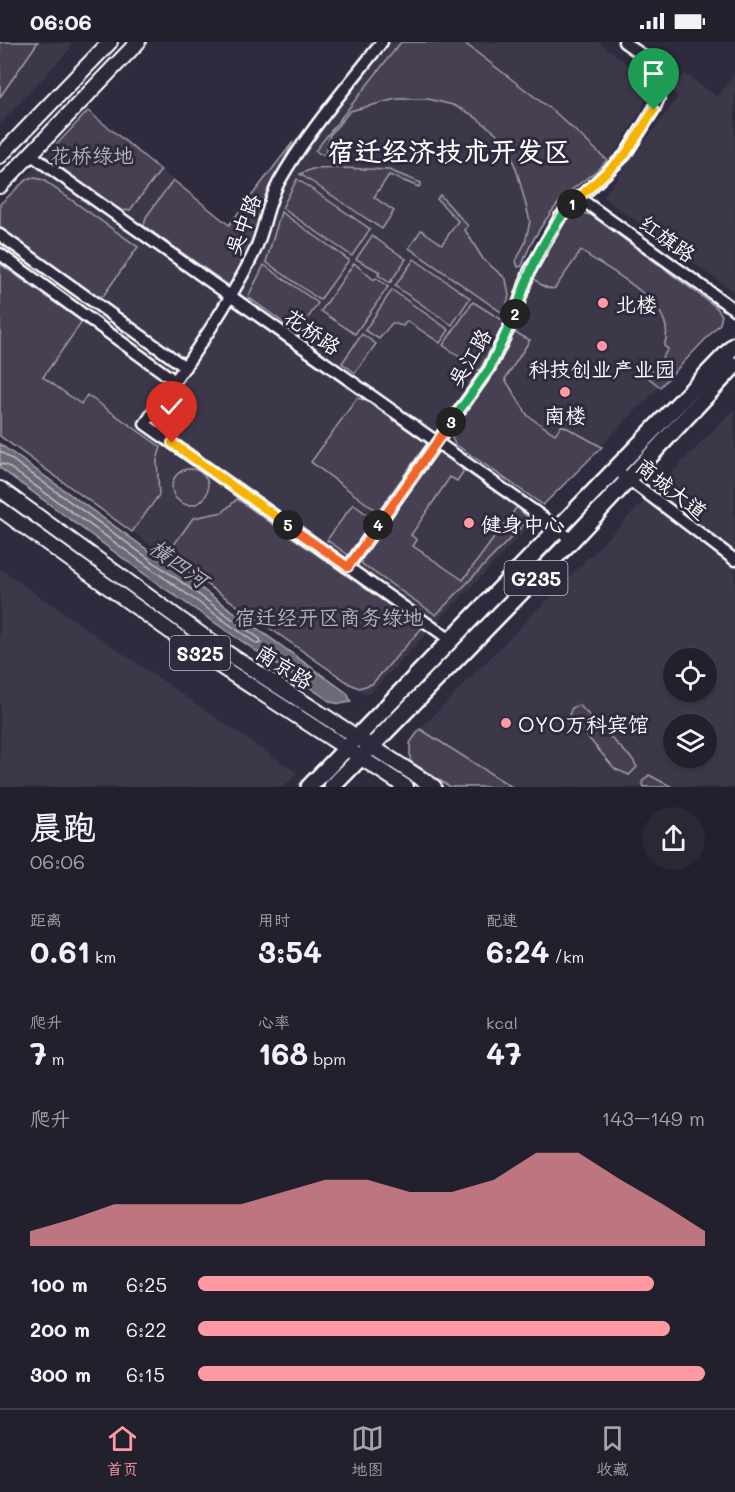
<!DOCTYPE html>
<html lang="zh">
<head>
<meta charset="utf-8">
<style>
	body { margin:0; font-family:Mali,"LXGW WenKai TC",sans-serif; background:#2b2836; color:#f1f3f6; height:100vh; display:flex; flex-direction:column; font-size:22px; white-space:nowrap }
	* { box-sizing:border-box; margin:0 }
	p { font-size:20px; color:#a3a3aa }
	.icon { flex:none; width:33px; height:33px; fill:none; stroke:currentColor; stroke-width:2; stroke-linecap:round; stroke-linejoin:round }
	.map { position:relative; height:745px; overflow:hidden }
	.sheet { display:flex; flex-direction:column; background:#23202e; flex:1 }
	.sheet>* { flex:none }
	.tools { position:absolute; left:663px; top:606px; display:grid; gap:12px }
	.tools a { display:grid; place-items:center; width:54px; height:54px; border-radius:50%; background:#23202e; box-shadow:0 2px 4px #0004,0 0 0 2px #403e4a; font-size:30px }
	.pin { position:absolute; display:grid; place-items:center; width:51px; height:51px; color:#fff; margin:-62px -26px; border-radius:50% 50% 50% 0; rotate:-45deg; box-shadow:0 0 6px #0007 }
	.pin .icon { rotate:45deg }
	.km { position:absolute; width:30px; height:30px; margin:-15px; border-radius:50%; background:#222; color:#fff; font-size:16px; line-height:30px; text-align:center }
	.round { display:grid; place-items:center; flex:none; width:63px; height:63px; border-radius:32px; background:#2b2836 }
	.summary { display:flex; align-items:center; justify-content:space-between; height:102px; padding:0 30px }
	h1 { font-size:33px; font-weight:800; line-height:45px }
	.stats { display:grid; grid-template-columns:repeat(3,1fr); gap:9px; height:102px; padding:6px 30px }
	.stats div { display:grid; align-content:center }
	.stats b { font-size:30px; font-weight:800 }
	.stats small { font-size:16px; font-weight:400 }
	.stats p { font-size:16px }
	.chart { height:168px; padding:12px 30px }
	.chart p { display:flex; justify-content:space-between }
	.chart svg { width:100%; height:108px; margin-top:6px; fill:#ff9aa2; opacity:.7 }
	ul { padding:0 30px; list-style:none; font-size:20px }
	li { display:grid; grid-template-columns:96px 72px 1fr; align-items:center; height:45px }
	li i { height:15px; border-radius:8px; background:#ff9aa2 }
	.status { display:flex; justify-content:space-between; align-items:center; height:42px; padding:0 30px; background:#23202e; direction:ltr }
	.status svg { height:16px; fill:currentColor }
	.tab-bar { display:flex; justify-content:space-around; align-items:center; height:84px; border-top:2px solid #403e4a; background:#23202e; font-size:16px; color:#a3a3aa }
	.tab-bar a { display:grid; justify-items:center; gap:3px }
	.tab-bar .on { color:#ff9aa2 }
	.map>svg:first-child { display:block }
	.built { fill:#3c3749; fill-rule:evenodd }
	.green { fill:#464152; stroke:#a2a0a8; stroke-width:1.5 }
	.water { fill:#6d6a77; stroke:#a7a6ad; stroke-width:1.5 }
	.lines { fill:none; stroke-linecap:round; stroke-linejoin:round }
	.shore { stroke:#c5c3c9; stroke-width:1.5 }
	.minor-casing { stroke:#fff; stroke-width:15 }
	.major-casing { stroke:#fff; stroke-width:18 }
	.highway-casing { stroke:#fff; stroke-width:20 }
	.minor { stroke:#2f2a3d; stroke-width:10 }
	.major { stroke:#2f2a3d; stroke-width:14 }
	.highway { stroke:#2f2a3d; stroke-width:15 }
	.split-1-casing { stroke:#fff; stroke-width:12 }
	.split-2-casing { stroke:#fff; stroke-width:12 }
	.split-3-casing { stroke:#fff; stroke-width:12 }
	.split-4-casing { stroke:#fff; stroke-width:12 }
	.split-5-casing { stroke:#fff; stroke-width:12 }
	.split-6-casing { stroke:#fff; stroke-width:12 }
	.split-1 { stroke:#f5b400; stroke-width:8 }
	.split-2 { stroke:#22a559; stroke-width:8 }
	.split-3 { stroke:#22a559; stroke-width:8 }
	.split-4 { stroke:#f0652b; stroke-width:8 }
	.split-5 { stroke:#f0652b; stroke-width:8 }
	.split-6 { stroke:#f5b400; stroke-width:8 }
	.poi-dot { fill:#ff9aa2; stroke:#2f2a3d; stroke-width:2 }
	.labels { text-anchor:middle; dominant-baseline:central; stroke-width:6; stroke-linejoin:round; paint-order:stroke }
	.shield { fill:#2f2a3d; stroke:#c1bfc5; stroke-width:1.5 }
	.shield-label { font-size:20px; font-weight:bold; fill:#fff }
	.park-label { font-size:21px; fill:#b5b3ba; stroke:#2f2a3d }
	.street-label { font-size:21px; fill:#fff; stroke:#2f2a3d }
	.poi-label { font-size:21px; fill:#fff; stroke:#2f2a3d; text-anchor:start }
	.water-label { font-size:22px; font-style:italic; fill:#b6b4bb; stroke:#2f2a3d }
	.district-label { font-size:27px; font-weight:bold; fill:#fff; stroke:#2f2a3d }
</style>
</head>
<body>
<div class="status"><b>06:06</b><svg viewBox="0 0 49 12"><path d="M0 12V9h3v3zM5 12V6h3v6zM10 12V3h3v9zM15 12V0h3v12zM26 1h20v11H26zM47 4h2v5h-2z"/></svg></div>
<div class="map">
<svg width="735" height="745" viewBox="0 0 735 745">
	<rect width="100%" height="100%" fill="#2f2a3d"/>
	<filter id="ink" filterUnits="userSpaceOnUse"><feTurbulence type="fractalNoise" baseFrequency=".0167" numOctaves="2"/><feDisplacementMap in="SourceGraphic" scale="12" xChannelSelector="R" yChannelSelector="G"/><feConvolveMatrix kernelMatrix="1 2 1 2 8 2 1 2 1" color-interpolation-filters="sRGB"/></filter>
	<g filter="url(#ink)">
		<g class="built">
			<path d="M0,0L71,1V6L0,82Z"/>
			<path d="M370,0H598L654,41L641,69L615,111L593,134L564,155L539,190L526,213L507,276L488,316L430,399L530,472L533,480L371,650L366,653L166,514L0,394V162L88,69L229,183Z"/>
			<path d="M684,31L717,55L735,32V251L603,155L678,55L671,49Z"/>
			<path d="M583,171L591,173L716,265L722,276L716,287L543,463L455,402L451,394L491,332L532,233L571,174Z"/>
			<path d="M735,366V745H512L420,687ZM674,616H706V650H674ZM674,682H706V716H674Z"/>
			<path d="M0,527L297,731L283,745H0Z"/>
		</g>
		<g class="green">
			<path d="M0,0H38L0,55Z"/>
			<path d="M401,0H463L557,72L607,118C595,133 577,141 564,155C548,172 529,201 522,224L518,225L516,219L525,201L530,179L518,133L508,105L496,91L471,72L453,63L428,57H396L350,69L330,93L325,112L322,113L315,109Z"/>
			<path d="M88,69L161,128L130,168L118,169L61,128L53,118L56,103Z"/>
			<path d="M293,100L267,152L260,169L254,202L233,246L144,184L146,175L173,138L229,183Z"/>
			<path d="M342,126L389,128L421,141L419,145L389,133L374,155L394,169L382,187L300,132L312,127Z"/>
			<path d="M35,136L43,138L138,205L103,254H92L0,186V162L27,137Z"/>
			<path d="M297,137L370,187L352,214L282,166Z"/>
			<path d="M440,153L468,184L465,188L483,217L506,237L509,254L504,272L409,206L421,188L442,202L458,179L437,157Z"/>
			<path d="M281,170L349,218L320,258L266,220Z"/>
			<path d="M583,171L591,173L716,265L722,273L720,282L660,345L644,332L647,328L652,331L668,307L664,304C681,262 609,229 581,209L555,246C547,249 536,240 532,233L564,178Z"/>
			<path d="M372,194L406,217L390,241L378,233L380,230L356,217Z"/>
			<path d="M414,217L470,256L452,283L395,244Z"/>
			<path d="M354,221L374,238L376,236L388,245L355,292L321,269Z"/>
			<path d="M0,222L82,280L43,335L81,362L87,353L161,405L157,418L159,453L132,490L0,394Z"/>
			<path d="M264,223L318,261L298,291L248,255Z"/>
			<path d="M392,248L449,288L440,301L407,279L403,284L392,281L379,297L365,288Z"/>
			<path d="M473,260L502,278L507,276L479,329L443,303Z"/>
			<path d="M516,291L530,298L505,337L528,374L555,392L562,383L602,405L543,463L455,402L451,394L491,332L510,294Z"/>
			<path d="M362,292L376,302L355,331L342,321Z"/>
			<path d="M357,356L368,359L423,395L427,401L378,470L311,420Z"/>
			<path d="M437,407L461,422L463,430L457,439L450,435L411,493L417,498L413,504L463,538L517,465L529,477L436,573L362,522L361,517Z"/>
			<circle cx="190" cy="445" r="18"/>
			<path d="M237,457L422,586L372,642L359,646L350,642L166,514L193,476L223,470Z"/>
			<path d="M353,462L374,478L350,514L327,498Z"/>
			<path d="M579,663L633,718L637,725L629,733L615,727L569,673L572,666Z"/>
			<path d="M420,687L512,745H450L410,719V701Z"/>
			<path d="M649,733L672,745H644L642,740Z"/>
		</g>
		<path class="water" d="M0,402L347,651L351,660L340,662L331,660L158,542L0,426Z"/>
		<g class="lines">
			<path class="shore" d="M0,409L260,597L261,601L257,602L6,423L0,422"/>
			<g class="minor-casing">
				<g id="minor">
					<path d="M382,0C347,45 307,90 279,140C266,163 265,189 253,213C223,273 183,327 145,382L452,599"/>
					<path d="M30,112L558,486L571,499"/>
					<path d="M578,155L735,268"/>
					<path d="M0,193L185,325"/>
					<path d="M0,212L175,339"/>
					<path d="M615,427L735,518"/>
					<path d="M348,525L489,327L513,278L529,230L560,175L625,113L654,67L669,32L624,0"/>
				</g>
			</g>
			<g class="major-casing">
				<g id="major">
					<path d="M0,114L110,0"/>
					<path d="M0,144L138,0"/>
					<path d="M0,447L221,607L434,745"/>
					<path d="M0,467L203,613L406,745"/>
				</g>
			</g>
			<g class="highway-casing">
				<g id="highway">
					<path d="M309,745L735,303"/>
					<path d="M332,745L571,499L735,323"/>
				</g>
			</g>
			<use href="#minor" class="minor"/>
			<use href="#major" class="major"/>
			<use href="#highway" class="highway"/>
		</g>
	</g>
	<g class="lines" filter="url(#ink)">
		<g class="split-1-casing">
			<path id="split-1" d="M572,162L625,113L654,68"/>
		</g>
		<g class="split-2-casing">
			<path id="split-2" d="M515,272C528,231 543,194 572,162"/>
		</g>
		<g class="split-3-casing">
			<path id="split-3" d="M451,380L489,327L515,272"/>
		</g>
		<g class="split-4-casing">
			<path id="split-4" d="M378,483L451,380"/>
		</g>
		<g class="split-5-casing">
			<path id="split-5" d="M288,483L348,525L378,483"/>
		</g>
		<g class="split-6-casing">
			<path id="split-6" d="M172,401L288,483"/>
		</g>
		<use href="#split-1" class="split-1"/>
		<use href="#split-2" class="split-2"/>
		<use href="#split-3" class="split-3"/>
		<use href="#split-4" class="split-4"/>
		<use href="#split-5" class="split-5"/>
		<use href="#split-6" class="split-6"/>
	</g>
	<g class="poi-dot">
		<circle cx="603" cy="261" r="6"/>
		<circle cx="602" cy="304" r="6"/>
		<circle cx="565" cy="350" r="6"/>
		<circle cx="469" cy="481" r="6"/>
		<circle cx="506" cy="681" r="6"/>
	</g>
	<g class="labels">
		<g class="shield">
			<rect x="504.5" y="519" width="63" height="34" rx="4.5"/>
			<rect x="170" y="594" width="60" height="34" rx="4.5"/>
		</g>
		<g class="shield-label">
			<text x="536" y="536">G235</text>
			<text x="200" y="611">S325</text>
		</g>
		<g class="park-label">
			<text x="92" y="112">花桥绿地</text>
			<text x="329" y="574">宿迁经开区商务绿地</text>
		</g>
		<g class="street-label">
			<text transform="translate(242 182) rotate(-69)">吴中路</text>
			<text transform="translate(668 196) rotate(36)">红旗路</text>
			<text transform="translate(313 289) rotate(35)">花桥路</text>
			<text transform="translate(469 315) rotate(-59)">吴江路</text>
			<text transform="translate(672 446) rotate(38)">商城大道</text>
			<text transform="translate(285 624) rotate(33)">南京路</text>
		</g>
		<g class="poi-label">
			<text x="615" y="261">北楼</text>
			<text x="602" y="326" text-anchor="middle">科技创业产业园</text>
			<text x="565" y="372" text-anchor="middle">南楼</text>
			<text x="481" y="481">健身中心</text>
			<text x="518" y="681">OYO万科宾馆</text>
		</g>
		<g class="water-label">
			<text transform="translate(179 521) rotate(36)">横四河</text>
		</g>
		<g class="district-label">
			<text x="449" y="108">宿迁经济技术开发区</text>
		</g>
	</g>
</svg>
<div class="tools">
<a><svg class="icon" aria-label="locate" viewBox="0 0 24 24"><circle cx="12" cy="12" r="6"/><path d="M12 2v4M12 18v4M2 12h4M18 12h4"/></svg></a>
<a><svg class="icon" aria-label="layers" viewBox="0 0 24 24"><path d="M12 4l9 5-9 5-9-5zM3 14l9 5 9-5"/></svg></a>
</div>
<div class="pin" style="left:654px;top:68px;background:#1e9e55"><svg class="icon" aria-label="arrive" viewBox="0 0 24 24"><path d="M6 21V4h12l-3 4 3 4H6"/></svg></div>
<div class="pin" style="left:172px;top:401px;background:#d93025"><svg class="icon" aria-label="check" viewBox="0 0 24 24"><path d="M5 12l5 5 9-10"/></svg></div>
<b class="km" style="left:572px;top:162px">1</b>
<b class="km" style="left:515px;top:272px">2</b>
<b class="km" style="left:451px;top:380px">3</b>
<b class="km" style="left:378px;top:483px">4</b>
<b class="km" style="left:288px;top:483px">5</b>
</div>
<section class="sheet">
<div class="summary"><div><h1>晨跑</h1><p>06:06</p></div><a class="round"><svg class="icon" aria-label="share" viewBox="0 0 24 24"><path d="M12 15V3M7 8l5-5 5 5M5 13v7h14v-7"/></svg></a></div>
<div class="stats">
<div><p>距离</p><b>0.61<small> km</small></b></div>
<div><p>用时</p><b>3:54</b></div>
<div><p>配速</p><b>6:24<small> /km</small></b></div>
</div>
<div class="stats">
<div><p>爬升</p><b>7<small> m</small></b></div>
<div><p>心率</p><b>168<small> bpm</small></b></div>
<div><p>kcal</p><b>47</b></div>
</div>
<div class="chart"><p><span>爬升</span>143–149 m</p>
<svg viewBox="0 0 160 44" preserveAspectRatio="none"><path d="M0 44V38L10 33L20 27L30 27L40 27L50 27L60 22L70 17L80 17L90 22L100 22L110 17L120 6L130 6L140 17L150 27L160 38V44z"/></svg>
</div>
<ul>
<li><b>100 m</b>6:25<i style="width:90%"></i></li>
<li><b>200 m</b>6:22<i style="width:93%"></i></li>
<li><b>300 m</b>6:15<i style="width:100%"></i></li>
</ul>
</section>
<nav class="tab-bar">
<a class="on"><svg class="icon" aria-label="home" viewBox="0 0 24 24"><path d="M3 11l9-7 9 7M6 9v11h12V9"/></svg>首页</a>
<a><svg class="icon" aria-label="map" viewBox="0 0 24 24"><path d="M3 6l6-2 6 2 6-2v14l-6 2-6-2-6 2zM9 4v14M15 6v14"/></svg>地图</a>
<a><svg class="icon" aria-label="saved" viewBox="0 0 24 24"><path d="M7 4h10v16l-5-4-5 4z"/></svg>收藏</a>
</nav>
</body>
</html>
